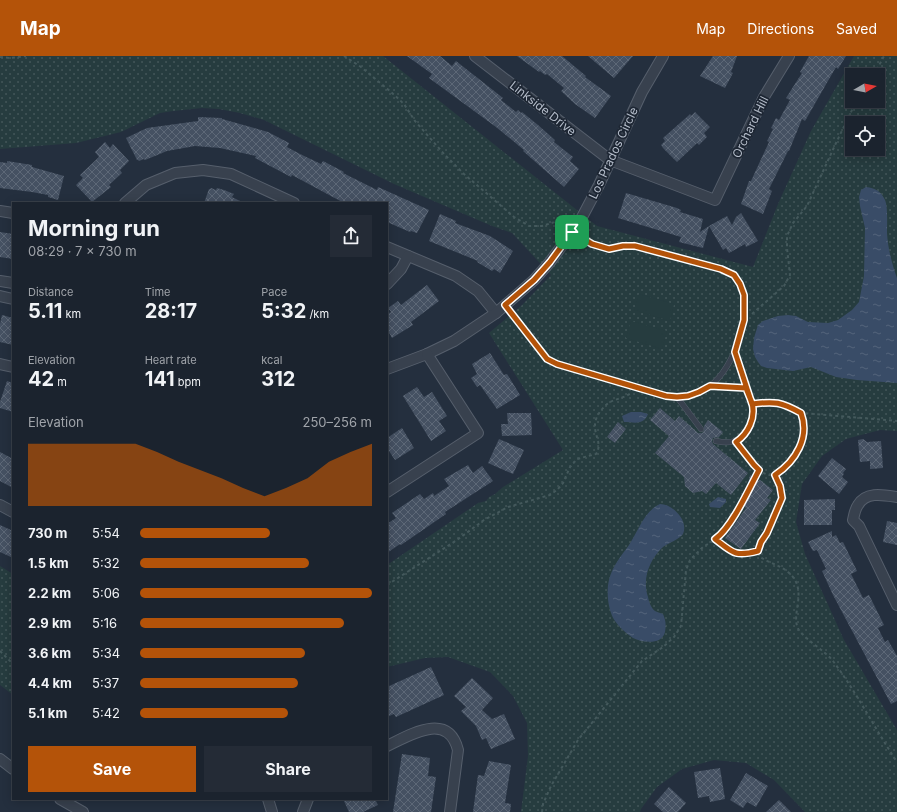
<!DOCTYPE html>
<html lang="en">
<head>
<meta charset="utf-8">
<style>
	body { margin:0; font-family:Inter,sans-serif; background:#242b36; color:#f1f3f6; height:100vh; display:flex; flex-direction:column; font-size:15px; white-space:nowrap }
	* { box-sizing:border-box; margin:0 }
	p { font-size:13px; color:#a0a4aa }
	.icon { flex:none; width:22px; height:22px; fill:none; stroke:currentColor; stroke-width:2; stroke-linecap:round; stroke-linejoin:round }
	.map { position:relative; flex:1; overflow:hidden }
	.sheet { position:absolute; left:12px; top:146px; width:376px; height:598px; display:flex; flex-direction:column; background:#1b232e; border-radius:0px; box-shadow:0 2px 10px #0003,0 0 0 1px #39404a }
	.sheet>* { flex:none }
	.needle { width:26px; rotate:81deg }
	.fabs { position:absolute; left:845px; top:12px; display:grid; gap:8px }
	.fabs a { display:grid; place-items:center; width:40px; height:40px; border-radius:0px; background:#1b232e; box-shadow:0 2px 10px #0003,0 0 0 1px #39404a; font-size:20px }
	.pin { position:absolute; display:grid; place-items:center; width:34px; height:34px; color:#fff; margin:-17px; border-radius:8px; box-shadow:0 2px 6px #0006 }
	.round { display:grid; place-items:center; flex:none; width:42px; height:42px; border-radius:0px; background:#242b36 }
	.headline { display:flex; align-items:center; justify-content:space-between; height:68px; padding:0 16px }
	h1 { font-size:22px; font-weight:700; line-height:30px }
	.metrics { display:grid; grid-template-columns:repeat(3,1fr); gap:6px; height:68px; padding:4px 16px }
	.metrics div { display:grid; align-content:center }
	.metrics b { font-size:20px; font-weight:700 }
	.metrics small { font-size:11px; font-weight:400 }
	.metrics p { font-size:11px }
	.chart { height:112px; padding:8px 16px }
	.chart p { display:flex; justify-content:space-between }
	.chart svg { width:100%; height:72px; margin-top:4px; fill:#b45309; opacity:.7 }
	.action { display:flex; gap:8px; margin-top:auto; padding:8px 16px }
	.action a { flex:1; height:46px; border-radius:0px; background:#b45309; color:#fff; font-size:16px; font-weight:700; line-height:46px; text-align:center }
	.action a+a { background:#242b36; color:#f1f3f6 }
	ul { padding:0 16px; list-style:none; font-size:13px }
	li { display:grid; grid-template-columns:64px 48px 1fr; align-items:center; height:30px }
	li i { height:10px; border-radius:5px; background:#b45309 }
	header { display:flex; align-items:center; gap:24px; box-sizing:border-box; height:56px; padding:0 20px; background:#b45309; color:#fff }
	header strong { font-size:19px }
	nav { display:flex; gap:22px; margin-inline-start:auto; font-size:14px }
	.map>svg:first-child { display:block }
	.grass { fill:url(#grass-dots); fill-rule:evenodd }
	.pitch { fill:#263c3f }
	.water { fill:url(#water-ripples) }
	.building { fill:url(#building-cross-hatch) }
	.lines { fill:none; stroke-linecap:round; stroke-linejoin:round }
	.service-casing { stroke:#565f6c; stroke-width:6 }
	.minor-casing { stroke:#565f6c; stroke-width:12 }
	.path { stroke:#44595c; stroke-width:2; stroke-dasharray:3 3; stroke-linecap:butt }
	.service { stroke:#38414e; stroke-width:5 }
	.minor { stroke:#38414e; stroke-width:10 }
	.route-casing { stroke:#fff; stroke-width:8 }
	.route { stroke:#b45309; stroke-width:5 }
	.labels { text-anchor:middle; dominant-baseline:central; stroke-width:3.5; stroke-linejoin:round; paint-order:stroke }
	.street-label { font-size:12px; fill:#b4bcc9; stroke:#1d2633 }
</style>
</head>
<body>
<header>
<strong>Map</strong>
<nav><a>Map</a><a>Directions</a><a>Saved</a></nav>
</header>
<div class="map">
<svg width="897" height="756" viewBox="0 0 897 756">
	<defs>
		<pattern id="grass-dots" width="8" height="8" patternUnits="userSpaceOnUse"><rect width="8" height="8" fill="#263c3f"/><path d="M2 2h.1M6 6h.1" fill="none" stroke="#435659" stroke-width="1.8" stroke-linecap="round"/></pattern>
		<pattern id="water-ripples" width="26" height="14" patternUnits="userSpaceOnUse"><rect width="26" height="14" fill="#394c67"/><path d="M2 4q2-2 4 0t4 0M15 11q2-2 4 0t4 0" fill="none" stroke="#53647b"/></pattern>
		<pattern id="building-cross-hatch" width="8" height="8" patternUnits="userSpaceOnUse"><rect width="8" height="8" fill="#455162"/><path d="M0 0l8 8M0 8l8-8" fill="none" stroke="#5d6877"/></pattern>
	</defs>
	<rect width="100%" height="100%" fill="#242f3e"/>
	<g class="grass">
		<path d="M0,0H383L597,170L753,211L778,148L811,75L854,0H897V375L880,374L846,383L822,400L802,428L796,466L805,498L844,584L897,674V756H805L774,724L746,707L714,704L682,713L657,731L641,753L640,756H521L528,700L527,667L513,640L490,616L448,601L425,602L387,611V509L478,447L486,445L489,441L495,438L503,431L563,394L489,277L522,249L551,219L512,177L492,170L394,128L264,64L240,57L219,53L202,52L173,55L160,57L121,76L76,87L0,93ZM852,19H878V45H852ZM852,67H878V93H852Z"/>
		<path d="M0,510L13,518V639L0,629Z"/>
	</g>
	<g class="pitch">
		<path d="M639,238L674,248L670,265L634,254Z"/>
		<path d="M631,265L667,275L662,293L626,282Z"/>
	</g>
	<g class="water">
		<path d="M866,131C875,132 881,135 885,144C888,151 887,168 887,177C888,193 892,208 897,222V327L857,324L836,321L811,311L793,315L767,312L761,310L758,306L755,301L753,293L754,282L758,269L763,265L778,260L788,259L796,260L808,266L828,267L838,264L852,254L859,246L864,220L865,172L860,150L859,141L861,134Z"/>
		<path d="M631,356H641L648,358C643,370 634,366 624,366L622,360Z"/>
		<path d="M718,441L726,443V446L720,452L710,451L709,448Z"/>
		<path d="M660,448C672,448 689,464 683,478C680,483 668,487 663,491C649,504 642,523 648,541C649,546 651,552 655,555C657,556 660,557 663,558C666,565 666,569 665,576C662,589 643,587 633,582C627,578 619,571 615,565C608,555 606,536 609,524C612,511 621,500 629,489C638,476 644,455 660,448Z"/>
	</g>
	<g class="building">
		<path d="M407,0H440L452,10L456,5L503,42L501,44L516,56L518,54L521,57L522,56L538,69L555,84L554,86L573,101L570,105L579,113L564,131L523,95L524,94L496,71L429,22L432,18Z"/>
		<path d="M517,0H562L586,20L585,21L611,40L595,62L575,48L561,35L564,32L547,18L545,19L540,15L539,16Z"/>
		<path d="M588,0H633L614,22Z"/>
		<path d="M713,0H737L731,16L733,17L725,32L700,20Z"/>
		<path d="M809,0H846L838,13L836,11L805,65L802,63L789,95H788L769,133L772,135L763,158L741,148L749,125H751L769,86L767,85L773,73L771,72L776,62L779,64L790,44L786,42L802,17L800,16Z"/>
		<path d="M695,56L710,71L704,77L707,81L699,89L697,87L677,106L663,92L661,89L665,85L663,82L688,60L690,58L691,60Z"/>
		<path d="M198,61L222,62V63L268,76L289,87L287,91L300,98L321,108L323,105L344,116L343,117L377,134L378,131L429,154L417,177L411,175L410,176L387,166V147H344L292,119L291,121L255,102L256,100L220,92L195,90L167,95L150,102L145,104L144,103L139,105L138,104H137L126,82L147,72L198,65Z"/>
		<path d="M105,86L110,92L113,88L129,105L120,114L122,117L109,129L111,131L92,146L76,129L83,122L80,119L99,101L95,96Z"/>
		<path d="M7,105L32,109V111L64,120L58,144L48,141V139L32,136L0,132V106L7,107Z"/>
		<path d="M211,132L216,134L217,132L224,134L234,138L232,141L244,147H204L209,133H210Z"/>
		<path d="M626,137L677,152L681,154L680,156L703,163L700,176L709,170L703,192L679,186L681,181L618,162Z"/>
		<path d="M741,157L758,185L746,191L745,188L729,197L726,192L723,194L709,170L727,160L732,169L736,161Z"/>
		<path d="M440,158L456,165L455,167L490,180L513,195L500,217L494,213L492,215L477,206L478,205L429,185Z"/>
		<path d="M0,176L13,178V203L0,201Z"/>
		<path d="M427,229L439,245L411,266L413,269L392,282L387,273V258L391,256L388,252L398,245L401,249Z"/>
		<path d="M2,259L13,262V289L0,286V268Z"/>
		<path d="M490,297L504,319L507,318L520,339L497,353L480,329L477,331L471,322L477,318L472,308Z"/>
		<path d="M7,325L13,327V356L0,352V346Z"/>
		<path d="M417,331L424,341L432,336L447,360L439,365L446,375L431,385L403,340Z"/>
		<path d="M660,352L675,365L679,360L698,377H702L704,375V370L708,364L723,376L719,381L713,382L712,385L713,388L748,417L731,439L716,427L706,438L702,435L693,437L685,430L684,421L655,397L669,380L650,364Z"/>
		<path d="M507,357H531L532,379L502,380L501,368H508Z"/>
		<path d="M618,366L626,373L615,387L607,381Z"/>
		<path d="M402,372L414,392L395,404L387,392V382Z"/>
		<path d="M499,383L524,394L513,418L488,407Z"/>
		<path d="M863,383L867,386L881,385L883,412L870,413V405L860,406L858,384Z"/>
		<path d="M0,396L13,403V432L0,425Z"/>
		<path d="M832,402L846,413L843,417L844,418L842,421L848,426L839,438L818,420Z"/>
		<path d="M468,409L473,417L482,410L493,425L445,456L446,458L401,489L400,488L387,497V468L396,462L392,457L420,438L424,443L433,437L434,440L449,430L444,423Z"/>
		<path d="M750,419L758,425L760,424L773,434L767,442L771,444L755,464L760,467L741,493L725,482L746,452L743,450Z"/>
		<path d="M835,443V454H832V469H804V444Z"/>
		<path d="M887,465L897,467V489L883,486Z"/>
		<path d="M0,469L13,475V502L0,496Z"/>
		<path d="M832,475V481L836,479L840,487L843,486L857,515L851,518L863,542L869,539L884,569L878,572L885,586L888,584L897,600V645L891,648L833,539L822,515L826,513L817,494L813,495L808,486Z"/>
		<path d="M431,611L444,639L396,661L394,658L387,661V631Z"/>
		<path d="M472,622L493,642L482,654L492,663L504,658L515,683L491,693L486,682L482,684L476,670L461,655L466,651L454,640Z"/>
		<path d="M402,698L430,702L428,720L436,721L431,756H393Z"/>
		<path d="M489,705L511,709L505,747L511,748L510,756H473L478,719L484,720Z"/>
		<path d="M720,712L725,743L710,746L709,740L698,742L694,716Z"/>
		<path d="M746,717L768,730L756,751L747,746L743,752L730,744Z"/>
		<path d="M669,731L686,747L678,756H663L654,748Z"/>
		<path d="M343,743H375L378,749L363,756H349Z"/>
		<path d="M779,744L791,756H766Z"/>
	</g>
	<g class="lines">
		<g class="service-casing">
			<g id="service">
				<path d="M505,249L547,303L557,308L666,340C681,341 697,339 710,330C734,312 755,255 740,228C736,220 729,217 721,213L635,190H623L609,193L592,188L572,176"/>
				<path d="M710,330L746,332"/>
				<path d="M677,341L701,373"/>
				<path d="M716,385C741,391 755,375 752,350C752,344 748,337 746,332C742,320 738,308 735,296"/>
			</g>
		</g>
		<g class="minor-casing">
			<g id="minor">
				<path d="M475,0L610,104L715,144L764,41L789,0"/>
				<path d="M125,147L146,129L175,117L203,114L231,118L294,147"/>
				<path d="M0,155L13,157"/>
				<path d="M387,191L456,220L478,235L496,257"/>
				<path d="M0,225L13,227"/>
				<path d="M387,228L401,213L408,200"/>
				<path d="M0,240L13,243"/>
				<path d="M0,308L13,311"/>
				<path d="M387,313L427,298L454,285L496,257L534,224L550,206L580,165L599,129L642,36L663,0"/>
				<path d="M387,436L478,377L427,298"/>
				<path d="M897,441C884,439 866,435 858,449C855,453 854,459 853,464L859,470L897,549"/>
				<path d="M0,449L13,456"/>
				<path d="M387,690C410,679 448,655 458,694L450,756"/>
				<path d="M0,703L13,713"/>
				<path d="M60,743L83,756"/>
				<path d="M268,743L272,756"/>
				<path d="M303,756L308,743"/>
			</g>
		</g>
		<g class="path">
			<path d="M344,0L361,11L391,36L404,48L415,65L445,99L464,118L514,161L529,170H542L558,165H569"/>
			<path d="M0,1L10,2L26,0"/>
			<path d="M874,19L884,0"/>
			<path d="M752,258L784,230L790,219L787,192V180L793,167L807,150L836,87L853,52L857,45"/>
			<path d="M760,347L772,346L786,348L801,357L897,365"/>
			<path d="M739,390C747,400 756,417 770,419C784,421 802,390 804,378C806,371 804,364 801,357"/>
			<path d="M775,419C778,426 781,432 781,440C781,452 763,481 758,493L759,500C768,507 780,509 788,516C810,534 789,559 799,574C807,585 824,594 833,605C857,637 875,673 897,706"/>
			<path d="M715,483C733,497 734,501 758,495"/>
			<path d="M387,529L457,484L484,464L508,451L550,439L557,434L563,427L570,411L577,403L596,398C606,383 582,372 606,349C612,343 623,343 631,337"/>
			<path d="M0,595L13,608"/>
			<path d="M542,756L543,748L551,730L578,684L642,605L663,591L674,581L681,570L686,514L690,504L703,491L719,481L729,467L759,414"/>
		</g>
		<use href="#service" class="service"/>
		<use href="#minor" class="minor"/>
	</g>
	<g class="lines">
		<g class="route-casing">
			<path id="route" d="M572,176L550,206L534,224L505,249L547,303L557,308L666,340L677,341L688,340L699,336L710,330L746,332C748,337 750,342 752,347C756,362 748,378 736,386L754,409L759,414C750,431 731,473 715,483C733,497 735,501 758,495L761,486L767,477L782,442L780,430L775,419C796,405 810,381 801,357C781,346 775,345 752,348L735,296L744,264V239L740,228L734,219L721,213L635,190H623L609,193L592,188L572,176"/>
		</g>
		<use href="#route" class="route"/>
	</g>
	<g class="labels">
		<g class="street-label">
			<text transform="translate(543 52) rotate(38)">Linkside Drive</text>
			<text transform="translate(750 71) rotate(-64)">Orchard Hill</text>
			<text transform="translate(613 97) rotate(-65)">Los Prados Circle</text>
		</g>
	</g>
</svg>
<div class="fabs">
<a><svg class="needle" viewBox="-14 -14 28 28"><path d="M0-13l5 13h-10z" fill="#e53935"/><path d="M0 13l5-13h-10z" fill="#a0a4aa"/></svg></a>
<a><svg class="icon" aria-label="locate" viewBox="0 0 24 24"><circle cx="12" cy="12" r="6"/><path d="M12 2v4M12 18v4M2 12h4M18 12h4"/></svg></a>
</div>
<div class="pin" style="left:572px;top:176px;background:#1e9e55"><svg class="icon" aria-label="arrive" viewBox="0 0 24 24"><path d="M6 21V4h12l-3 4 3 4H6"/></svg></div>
<section class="sheet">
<div class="headline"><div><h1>Morning run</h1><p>08:29 · 7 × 730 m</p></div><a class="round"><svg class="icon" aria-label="share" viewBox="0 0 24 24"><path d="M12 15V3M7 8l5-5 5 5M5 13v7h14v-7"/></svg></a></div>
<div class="metrics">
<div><p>Distance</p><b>5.11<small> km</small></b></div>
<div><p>Time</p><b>28:17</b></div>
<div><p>Pace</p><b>5:32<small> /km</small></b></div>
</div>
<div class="metrics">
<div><p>Elevation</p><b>42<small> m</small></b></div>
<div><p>Heart rate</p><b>141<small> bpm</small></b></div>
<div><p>kcal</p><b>312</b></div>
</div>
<div class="chart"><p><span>Elevation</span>250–256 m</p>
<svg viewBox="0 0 160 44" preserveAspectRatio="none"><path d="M0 44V6L10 6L20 6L30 6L40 6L50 6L60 11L70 17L80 22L90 27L100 33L110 38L120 33L130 27L140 17L150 11L160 6V44z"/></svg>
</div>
<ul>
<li><b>730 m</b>5:54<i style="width:56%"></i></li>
<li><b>1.5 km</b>5:32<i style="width:73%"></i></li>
<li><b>2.2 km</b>5:06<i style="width:100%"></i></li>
<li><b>2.9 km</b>5:16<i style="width:88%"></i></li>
<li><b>3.6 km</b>5:34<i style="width:71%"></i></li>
<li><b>4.4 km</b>5:37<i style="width:68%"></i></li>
<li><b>5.1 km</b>5:42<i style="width:64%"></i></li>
</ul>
<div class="action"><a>Save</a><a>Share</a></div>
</section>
</div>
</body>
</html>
